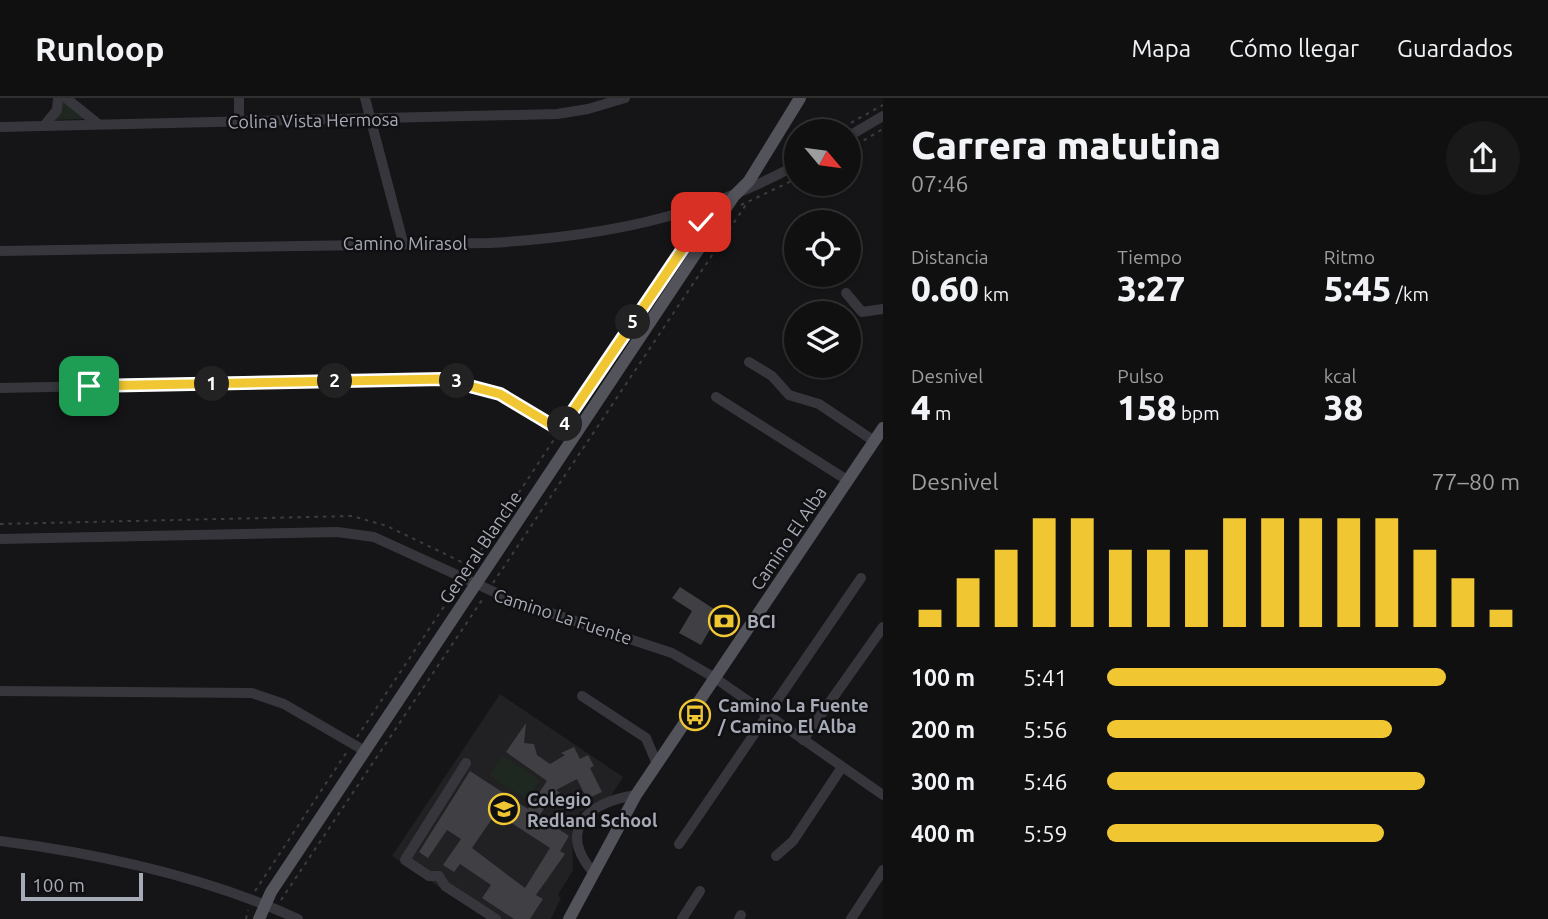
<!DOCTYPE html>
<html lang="es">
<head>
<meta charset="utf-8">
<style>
	body { margin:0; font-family:Ubuntu,sans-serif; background:#19191a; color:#f1f3f6; height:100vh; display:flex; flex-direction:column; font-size:26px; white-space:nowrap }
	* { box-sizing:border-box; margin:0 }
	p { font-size:23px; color:#9c9d9f }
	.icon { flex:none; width:38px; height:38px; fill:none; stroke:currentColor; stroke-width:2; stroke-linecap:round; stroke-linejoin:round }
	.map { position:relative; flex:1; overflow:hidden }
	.drawer { display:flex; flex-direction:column; background:#101011; width:665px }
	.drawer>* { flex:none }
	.needle { width:46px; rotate:119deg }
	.controls { position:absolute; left:784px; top:21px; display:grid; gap:14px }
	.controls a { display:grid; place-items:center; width:77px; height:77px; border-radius:50%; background:#101011; box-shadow:0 2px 5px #0004,0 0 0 2px #303031; font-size:35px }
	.scale { position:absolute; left:21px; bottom:18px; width:122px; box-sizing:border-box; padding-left:7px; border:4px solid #a7aab7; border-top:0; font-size:19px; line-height:24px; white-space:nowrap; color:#a7aab7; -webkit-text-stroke:5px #101012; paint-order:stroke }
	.pin { position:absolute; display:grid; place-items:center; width:60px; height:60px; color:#fff; margin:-30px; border-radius:14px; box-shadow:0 4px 10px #0006 }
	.km { position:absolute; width:35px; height:35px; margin:-18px; border-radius:50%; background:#222; color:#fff; font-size:19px; line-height:35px; text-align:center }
	.round { display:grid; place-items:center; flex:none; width:74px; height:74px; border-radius:37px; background:#19191a }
	.overview { display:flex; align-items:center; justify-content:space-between; height:119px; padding:0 28px }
	h1 { font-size:38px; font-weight:800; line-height:52px }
	.figures { display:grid; grid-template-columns:repeat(3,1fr); gap:10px; height:119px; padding:7px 28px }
	.figures div { display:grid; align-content:center }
	.figures b { font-size:35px; font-weight:800 }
	.figures small { font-size:19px; font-weight:400 }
	.figures p { font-size:19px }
	.chart { height:196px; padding:14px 28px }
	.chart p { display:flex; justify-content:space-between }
	.chart svg { width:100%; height:126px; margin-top:7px; stroke:#f0c733; stroke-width:6 }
	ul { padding:0 28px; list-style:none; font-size:23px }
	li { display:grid; grid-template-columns:112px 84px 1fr; align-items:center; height:52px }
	li i { height:18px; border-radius:9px; background:#f0c733 }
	header { display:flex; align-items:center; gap:42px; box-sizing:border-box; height:98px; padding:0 35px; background:#101011; border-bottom:2px solid #303031 }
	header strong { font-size:33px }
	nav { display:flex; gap:38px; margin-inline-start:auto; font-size:24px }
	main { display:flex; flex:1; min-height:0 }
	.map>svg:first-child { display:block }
	.built { fill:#212124 }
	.grass { fill:#1f2721 }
	.building { fill:#3f3f44; fill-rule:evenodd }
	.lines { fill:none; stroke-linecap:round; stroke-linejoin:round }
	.path { stroke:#3c3d43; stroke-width:2; stroke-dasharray:3.5 5; stroke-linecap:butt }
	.minor { stroke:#36363c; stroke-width:10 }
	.major { stroke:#52535b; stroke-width:12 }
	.route-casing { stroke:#fff; stroke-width:14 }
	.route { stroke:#f0c733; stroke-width:9 }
	.labels { text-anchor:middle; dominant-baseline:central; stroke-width:5; stroke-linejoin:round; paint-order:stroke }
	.street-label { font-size:18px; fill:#a7aab7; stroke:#101012 }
	.poi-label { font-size:18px; font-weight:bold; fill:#a7aab7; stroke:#101012; text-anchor:start }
</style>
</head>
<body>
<header>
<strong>Runloop</strong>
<nav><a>Mapa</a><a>Cómo llegar</a><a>Guardados</a></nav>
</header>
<main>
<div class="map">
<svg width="883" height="821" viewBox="0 0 883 821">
	<rect width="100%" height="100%" fill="#151517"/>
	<path class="built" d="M500,596L623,679L611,698L580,714L572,730L573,772L558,797L561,800L551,821H488L392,758Z"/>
	<g class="grass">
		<path d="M63,2L84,21L56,22Z"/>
		<path d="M503,658L540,682L528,702L490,678Z"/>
	</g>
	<g class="building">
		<path d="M680,489L728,520L721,531L713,526L701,547L679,535L692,513L672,500Z"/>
		<path d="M526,625L524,645L534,646L537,657L550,666L565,657L561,655L574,649L580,661L588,657L594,668L590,670L602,694L587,701L577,681L556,692L563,697L554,710L547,706L539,718L569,738L560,753L565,756L536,797L543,801L530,821H514L482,800L491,787L460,766L454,774L443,767L461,741L447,732L428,760L419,754L470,673L528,711L547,683L506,654ZM496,715L550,750L525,790L472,750Z"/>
	</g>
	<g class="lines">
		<g class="path">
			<path d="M836,33L883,7"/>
			<path d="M849,51L883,31"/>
			<path d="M741,107L796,81"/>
			<path d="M566,324L705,116"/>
			<path d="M0,426L352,418L387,428L470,468"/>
			<path d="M467,473L555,340"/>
			<path d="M493,485L747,105"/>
			<path d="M357,639L459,486"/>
			<path d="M255,793L348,652"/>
			<path d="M281,802L484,499"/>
			<path d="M246,821L248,812"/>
		</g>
		<g class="minor">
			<path d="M66,0L98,26"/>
			<path d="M239,0V24"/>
			<path d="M365,0L403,144"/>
			<path d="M44,28L57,12L58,0"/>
			<path d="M0,29L557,16L588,11L625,0"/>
			<path d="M849,38L883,18"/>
			<path d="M0,153L489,145C597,139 701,120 796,67"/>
			<path d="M846,195L862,214L883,211"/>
			<path d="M749,264L772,278L789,297L819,306L874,343"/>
			<path d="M0,290L443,281C493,289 532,312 572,341"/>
			<path d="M716,299L847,382"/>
			<path d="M0,441L337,434L374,439L514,503L672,555L715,580L883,697"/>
			<path d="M0,593L252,595L284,606L365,653"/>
			<path d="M582,598L646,640L657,666"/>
			<path d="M803,642L883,529"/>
			<path d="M466,665L405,762L429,778H439L445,788L496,821"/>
			<path d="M0,743C102,756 204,778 298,821"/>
			<path d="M679,746L861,480"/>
			<path d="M776,758L793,743L842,669"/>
			<path d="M592,773C556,729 591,704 636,697"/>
			<path d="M682,821L700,793"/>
			<path d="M739,821L741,817"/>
			<path d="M851,821L883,772"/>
		</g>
		<g class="major">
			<path d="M259,821L271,794L734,98L749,83L800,0"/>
			<path d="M569,821L636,697L883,330"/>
		</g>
	</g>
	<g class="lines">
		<g class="route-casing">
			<path id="route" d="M89,288L443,281L500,296L560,332L701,124"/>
		</g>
		<use href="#route" class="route"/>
	</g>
	<defs>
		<g id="bank-ring" transform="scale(1.575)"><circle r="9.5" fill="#101012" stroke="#f0c733" stroke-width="1.5"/><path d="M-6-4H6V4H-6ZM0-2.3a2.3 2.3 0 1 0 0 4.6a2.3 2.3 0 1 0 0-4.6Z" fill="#f0c733"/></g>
		<g id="bus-ring" transform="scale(1.575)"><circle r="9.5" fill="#101012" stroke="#f0c733" stroke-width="1.5"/><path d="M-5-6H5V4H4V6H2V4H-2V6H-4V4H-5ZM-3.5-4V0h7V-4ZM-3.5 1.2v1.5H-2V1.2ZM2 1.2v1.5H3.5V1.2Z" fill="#f0c733"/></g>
		<g id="school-ring" transform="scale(1.575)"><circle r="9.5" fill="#101012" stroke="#f0c733" stroke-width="1.5"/><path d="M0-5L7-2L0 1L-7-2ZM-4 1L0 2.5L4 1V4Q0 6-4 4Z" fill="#f0c733"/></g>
	</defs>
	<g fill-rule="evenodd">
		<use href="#bank-ring" x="724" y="523"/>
		<use href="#bus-ring" x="695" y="617"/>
		<use href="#school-ring" x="504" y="711"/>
	</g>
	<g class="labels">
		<g class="street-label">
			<text transform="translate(313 22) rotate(-1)">Colina Vista Hermosa</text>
			<text x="405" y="145">Camino Mirasol</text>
			<text transform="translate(788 440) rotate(-56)">Camino El Alba</text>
			<text transform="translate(480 449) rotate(-56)">General Blanche</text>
			<text transform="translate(563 518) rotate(18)">Camino La Fuente</text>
		</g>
		<g class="poi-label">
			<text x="747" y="523">BCI</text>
			<text x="718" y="607">Camino La Fuente<tspan x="718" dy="21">/ Camino El Alba</tspan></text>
			<text x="527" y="701">Colegio<tspan x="527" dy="21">Redland School</tspan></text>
		</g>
	</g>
</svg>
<div class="controls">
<a><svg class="needle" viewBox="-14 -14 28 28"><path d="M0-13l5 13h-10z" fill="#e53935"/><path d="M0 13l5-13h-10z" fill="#9c9d9f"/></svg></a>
<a><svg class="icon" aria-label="locate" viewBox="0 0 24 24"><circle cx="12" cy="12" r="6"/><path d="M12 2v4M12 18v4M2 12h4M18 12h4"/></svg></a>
<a><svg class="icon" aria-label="layers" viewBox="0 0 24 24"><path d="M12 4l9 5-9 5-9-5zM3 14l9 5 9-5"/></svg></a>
</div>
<div class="scale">100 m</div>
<div class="pin" style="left:89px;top:288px;background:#1e9e55"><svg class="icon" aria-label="arrive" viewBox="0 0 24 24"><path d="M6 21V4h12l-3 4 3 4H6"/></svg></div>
<div class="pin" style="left:701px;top:124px;background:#d93025"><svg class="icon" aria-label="check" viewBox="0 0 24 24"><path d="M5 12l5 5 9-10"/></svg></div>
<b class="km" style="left:212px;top:286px">1</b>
<b class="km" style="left:335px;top:283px">2</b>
<b class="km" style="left:457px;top:283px">3</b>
<b class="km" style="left:565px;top:326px">4</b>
<b class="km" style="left:633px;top:224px">5</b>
</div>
<section class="drawer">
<div class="overview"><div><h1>Carrera matutina</h1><p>07:46</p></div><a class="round"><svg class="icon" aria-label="share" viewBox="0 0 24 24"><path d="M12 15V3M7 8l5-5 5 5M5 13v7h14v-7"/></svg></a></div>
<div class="figures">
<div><p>Distancia</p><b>0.60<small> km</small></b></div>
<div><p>Tiempo</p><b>3:27</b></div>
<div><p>Ritmo</p><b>5:45<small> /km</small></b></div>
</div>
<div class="figures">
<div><p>Desnivel</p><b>4<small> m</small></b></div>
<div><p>Pulso</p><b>158<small> bpm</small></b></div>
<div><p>kcal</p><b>38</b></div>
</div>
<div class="chart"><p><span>Desnivel</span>77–80 m</p>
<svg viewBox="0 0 160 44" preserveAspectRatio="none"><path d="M5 44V38M15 44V27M25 44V17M35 44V6M45 44V6M55 44V17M65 44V17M75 44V17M85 44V6M95 44V6M105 44V6M115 44V6M125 44V6M135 44V17M145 44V27M155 44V38"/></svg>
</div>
<ul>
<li><b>100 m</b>5:41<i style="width:82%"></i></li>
<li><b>200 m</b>5:56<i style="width:69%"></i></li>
<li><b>300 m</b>5:46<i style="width:77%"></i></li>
<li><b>400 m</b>5:59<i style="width:67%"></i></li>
</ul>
</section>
</main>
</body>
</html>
